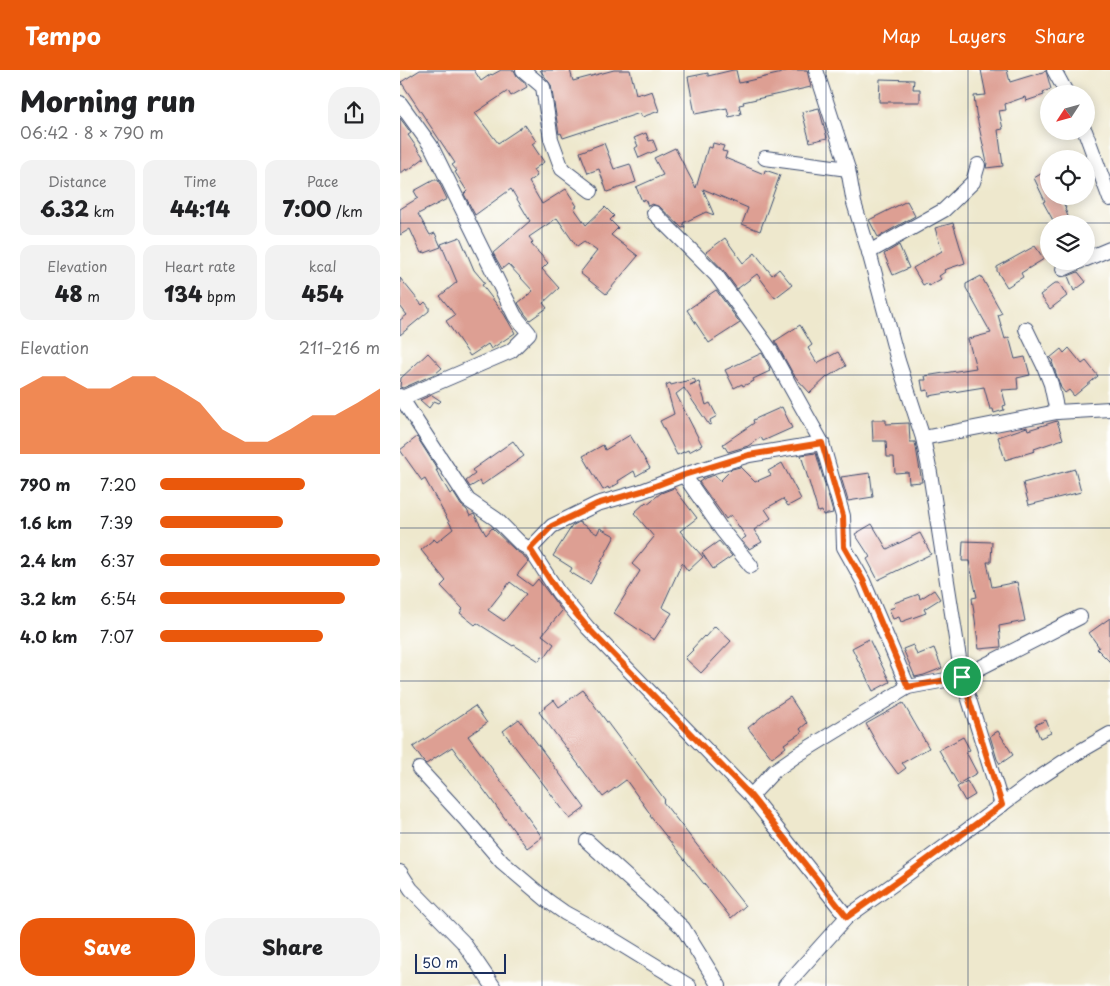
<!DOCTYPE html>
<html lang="en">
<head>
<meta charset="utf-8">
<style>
	body { margin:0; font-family:"Playpen Sans",sans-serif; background:#f2f2f2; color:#202124; height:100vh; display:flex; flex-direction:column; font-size:19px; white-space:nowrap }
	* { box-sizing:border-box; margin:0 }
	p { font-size:16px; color:#757577 }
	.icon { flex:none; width:28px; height:28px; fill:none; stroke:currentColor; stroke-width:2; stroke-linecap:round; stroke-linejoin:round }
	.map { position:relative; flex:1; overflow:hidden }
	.side { display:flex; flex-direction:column; background:#fff; width:400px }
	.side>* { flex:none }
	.needle { width:32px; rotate:234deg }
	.controls { position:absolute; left:640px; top:15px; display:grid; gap:10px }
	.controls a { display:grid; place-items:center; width:55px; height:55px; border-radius:50%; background:#fff; box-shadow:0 2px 12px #0003; font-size:25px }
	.scale { position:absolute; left:15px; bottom:12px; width:91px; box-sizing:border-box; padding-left:5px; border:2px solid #1b2f5e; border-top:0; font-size:14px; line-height:18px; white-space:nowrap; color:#1b2f5e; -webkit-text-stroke:4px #fff; paint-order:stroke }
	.pin { position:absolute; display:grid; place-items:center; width:42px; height:42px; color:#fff; margin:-21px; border:2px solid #fff; border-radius:50%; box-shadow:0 1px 5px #0007 }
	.round { display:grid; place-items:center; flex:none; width:52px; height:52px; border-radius:20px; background:#f2f2f2 }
	.summary { display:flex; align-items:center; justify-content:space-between; height:85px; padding:0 20px }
	h1 { font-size:28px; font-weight:800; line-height:38px }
	.figures { display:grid; grid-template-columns:repeat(3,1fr); gap:8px; height:85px; padding:5px 20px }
	.figures div { display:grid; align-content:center; border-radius:12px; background:#f2f2f2; text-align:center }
	.figures b { font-size:21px; font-weight:800 }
	.figures small { font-size:14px; font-weight:400 }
	.figures p { font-size:14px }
	.chart { height:140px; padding:10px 20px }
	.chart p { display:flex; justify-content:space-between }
	.chart svg { width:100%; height:90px; margin-top:5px; fill:#ea580c; opacity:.7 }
	.primary-button { display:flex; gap:10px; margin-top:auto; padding:10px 20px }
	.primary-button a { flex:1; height:58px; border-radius:20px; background:#ea580c; color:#fff; font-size:20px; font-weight:800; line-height:58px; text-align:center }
	.primary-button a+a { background:#f2f2f2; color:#202124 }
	ul { padding:0 20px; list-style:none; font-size:16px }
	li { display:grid; grid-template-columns:80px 60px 1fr; align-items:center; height:38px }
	li i { height:12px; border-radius:6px; background:#ea580c }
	header { display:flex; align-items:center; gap:30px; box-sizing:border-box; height:70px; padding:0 25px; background:#ea580c; color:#fff }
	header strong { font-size:24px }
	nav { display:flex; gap:28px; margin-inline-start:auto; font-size:18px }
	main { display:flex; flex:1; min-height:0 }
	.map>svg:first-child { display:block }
	.building { fill:#dd9f93; fill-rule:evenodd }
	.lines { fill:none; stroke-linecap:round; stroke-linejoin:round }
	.street-casing { stroke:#3b4b6f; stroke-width:16 }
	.street { stroke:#fff; stroke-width:14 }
	.route-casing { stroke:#fff; stroke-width:10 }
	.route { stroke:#ea580c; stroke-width:6 }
	.grid { fill:none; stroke:#1b2f5e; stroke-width:1; stroke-opacity:0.55 }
</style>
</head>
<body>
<header>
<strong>Tempo</strong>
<nav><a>Map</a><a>Layers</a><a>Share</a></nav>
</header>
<main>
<section class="side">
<div class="summary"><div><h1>Morning run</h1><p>06:42 · 8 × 790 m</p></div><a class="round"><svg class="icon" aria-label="share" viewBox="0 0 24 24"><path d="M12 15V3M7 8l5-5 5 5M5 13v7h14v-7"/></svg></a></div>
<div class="figures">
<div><p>Distance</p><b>6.32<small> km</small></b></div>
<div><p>Time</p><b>44:14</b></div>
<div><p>Pace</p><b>7:00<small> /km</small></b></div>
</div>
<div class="figures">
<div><p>Elevation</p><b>48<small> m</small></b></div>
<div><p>Heart rate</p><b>134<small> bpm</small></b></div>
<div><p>kcal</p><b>454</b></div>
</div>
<div class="chart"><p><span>Elevation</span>211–216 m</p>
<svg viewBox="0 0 160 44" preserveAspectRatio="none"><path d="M0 44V12L10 6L20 6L30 12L40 12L50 6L60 6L70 12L80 19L90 32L100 38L110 38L120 32L130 25L140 25L150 19L160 12V44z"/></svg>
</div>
<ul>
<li><b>790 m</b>7:20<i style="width:66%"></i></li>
<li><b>1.6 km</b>7:39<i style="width:56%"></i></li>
<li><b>2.4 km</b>6:37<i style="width:100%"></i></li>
<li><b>3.2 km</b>6:54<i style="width:84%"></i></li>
<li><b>4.0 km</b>7:07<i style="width:74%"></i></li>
</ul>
<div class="primary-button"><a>Save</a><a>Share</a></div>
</section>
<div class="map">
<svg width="710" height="916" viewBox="0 0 710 916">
	<rect width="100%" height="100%" fill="#fff"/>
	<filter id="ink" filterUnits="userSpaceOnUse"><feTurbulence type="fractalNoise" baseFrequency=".02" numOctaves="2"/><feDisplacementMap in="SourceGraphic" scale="10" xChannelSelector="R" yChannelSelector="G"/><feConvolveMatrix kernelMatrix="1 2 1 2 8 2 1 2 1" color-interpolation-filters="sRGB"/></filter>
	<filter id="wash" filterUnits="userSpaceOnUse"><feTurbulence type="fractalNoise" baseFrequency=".0096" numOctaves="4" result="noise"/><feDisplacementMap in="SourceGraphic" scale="20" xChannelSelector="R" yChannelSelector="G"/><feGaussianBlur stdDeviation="1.12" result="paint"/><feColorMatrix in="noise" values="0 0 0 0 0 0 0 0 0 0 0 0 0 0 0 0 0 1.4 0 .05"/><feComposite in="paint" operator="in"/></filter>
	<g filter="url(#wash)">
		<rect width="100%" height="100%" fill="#eee8cd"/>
		<g id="blocks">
			<g class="building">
				<path d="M20,0H74L81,11L91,4L92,5L101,0H114L117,6L125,13L127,17L111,26L108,21L75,43L98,73L125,55L136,71L132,74L144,92L133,100L137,106L129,112L142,134L166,119L177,136L174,138L186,155L205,137L214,146L210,150L218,158L211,165L238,186L206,224L180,203L197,181L184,172L177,177L157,148L129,167L133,172L131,174L148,193L142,199L159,218L143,233L147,238L130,250L125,244L118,233L133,221L108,194L102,199L93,183L130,151L111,119L75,145L64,124L67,121L55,102L57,101L52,95L55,93L1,12Z"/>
				<path d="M140,0H170L173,11L214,0H230L236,24L242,22L243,24L252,21L259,41L242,47L240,43L163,68L161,63L159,64L151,15Z"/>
				<path d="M333,0H336L339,13L382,3V2L390,0H407L411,17L343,32L344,34L339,35L341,44L329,47L327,38L295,44L288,7L308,3V6Z"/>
				<path d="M581,0H607L610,12L646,1L651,19L643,22L644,25L626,31L625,27L605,34L606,40L599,41L603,59L598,60L603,96L586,98L587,93L576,43L574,26L586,25Z"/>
				<path d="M480,9L514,10L513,19H520V32H479Z"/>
				<path d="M419,38L427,68L410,72L402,42Z"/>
				<path d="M0,48L11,63L8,65L24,88L7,101L6,99L0,104Z"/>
				<path d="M246,63L249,71L253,70L257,80L239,88L235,78L238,76L234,68Z"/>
				<path d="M204,73L214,99L230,94L236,112L207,122L199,99L188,103L180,82Z"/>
				<path d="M313,73L324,76L322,81L327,82L325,88L364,104L365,100L380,105L360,161L342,154L348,138L303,119L314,145L306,142L283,153L285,157L282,158L260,137L252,134L248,136L245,129L242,131L236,117L263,105L254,88L275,78L296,118L308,77L312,78Z"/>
				<path d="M649,99V126H659L666,138L665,139L671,154H655L643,132L645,131L634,108Z"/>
				<path d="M34,110H38L47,129L18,144L30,165L35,163L41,177L25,183V182L21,183L10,159L0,165V139L18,128L14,121Z"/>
				<path d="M507,131L515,146L478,167L469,150Z"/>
				<path d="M553,153L565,193L544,200L545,202L539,206L541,209L529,216L527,213L523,215L513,198L542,181L535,158Z"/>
				<path d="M60,167L74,200L85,213L82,215L104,244L115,263L91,279L88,274L70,286L46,251L55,245L40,226L57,212L41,174Z"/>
				<path d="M325,168L343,193L355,183L372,205L379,199L392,215L375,228L357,204L337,219L323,200L306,182Z"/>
				<path d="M499,175L509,198L493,205L484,184Z"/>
				<path d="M635,176L644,189L621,203L623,207L607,217L597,201V197Z"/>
				<path d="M678,202L686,212L674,221L668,206Z"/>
				<path d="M581,206L602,243L598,245L605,269L609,267L615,289L625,287L630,305L617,308L618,319L602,320L606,335L603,336L604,340L594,343L593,339H590L584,317L529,326L528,320L523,321L521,310H526L525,306L576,298L568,269L591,263L566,218V214Z"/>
				<path d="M0,208L22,235L25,232L29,237V241L0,265V250L7,245L0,236Z"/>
				<path d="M655,213H659L667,226L650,239L640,225Z"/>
				<path d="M316,220L340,253L309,273L287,240Z"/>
				<path d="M400,255L412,275L408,278L417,293L438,282L446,296L427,307L410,323L398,310L392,302L375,271Z"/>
				<path d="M669,278L682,294L686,291L698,306L674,326L669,320L665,323L661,318L652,292L653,291L650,288L661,279L664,283Z"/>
				<path d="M28,283L42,298L35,304L3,318L0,317L1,308Z"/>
				<path d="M362,283L370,298H369L370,301L353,309L354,311L343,316L342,314L334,318L325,300Z"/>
				<path d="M294,309L296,312L290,315L299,312L306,335L310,333L317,346L310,350L311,354L309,355L284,318L276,324L302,375L289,382L288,380L277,385L260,351L274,344L266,315L270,313L271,315Z"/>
				<path d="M32,325L41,331L39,333L34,331L29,338L20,330Z"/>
				<path d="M382,337L392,358L363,371L361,367L348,376L328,382L323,374L354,353L353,350Z"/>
				<path d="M472,350H486V354L509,353L510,372H515L522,412L509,413L508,402L495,403L494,387H487L486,371H473Z"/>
				<path d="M657,351L663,369L634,379L635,381L605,390L598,367L627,357L628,360Z"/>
				<path d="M230,365L250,398L236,406L234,401L218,411L219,413L209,419L208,417L203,420L183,386L203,375L205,380Z"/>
				<path d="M17,367L38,400H36L50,424L53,422L61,435L67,440L70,446L74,444L86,465L92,458L115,480L124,486L128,492L117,505L132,516L138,509L162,541L142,565L154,574L145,587L142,586L139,591L114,575L113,576L77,553L75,555L60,543L63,539L41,516L46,511L21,480L34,469L37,472L53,459L25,409L22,411L0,380ZM110,512L126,524L104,551L88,540Z"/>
				<path d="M113,371L124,386L82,415L80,411L70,417L66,411L75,404L72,400Z"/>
				<path d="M416,383L432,439L433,443L423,445L422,441L418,442L401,385Z"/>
				<path d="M382,393L401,429L388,436L383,429L365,439L371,448L354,460L362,472L349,479L341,470L346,467L331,445L326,449L299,412L305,408L315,405L320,411L332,399L340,397L355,412L371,405L368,401Z"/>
				<path d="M675,399L681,422L629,435L623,413Z"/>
				<path d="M470,403L473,427L448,431L441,407Z"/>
				<path d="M274,418L297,448L280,461L303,487L288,501L282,493L262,537L272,543L254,570L214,543L240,501L232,494L254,467L234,443L246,432L247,434L261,423Z"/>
				<path d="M179,452L197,464L200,458L215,466L201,492H202L190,514L170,502L172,498L153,486L172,456Z"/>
				<path d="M472,454L487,479L520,463L531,484L478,510L467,489L470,487L455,464Z"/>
				<path d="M319,471L332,486L313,499L302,483Z"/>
				<path d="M563,471L592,472L591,492H587L592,517L617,512L625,551L599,556L601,577L579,579L572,528L577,527L569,491H562Z"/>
				<path d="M534,520L540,529L524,539L526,543L501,552L499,547L493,549L489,539L495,537L494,533L519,524L520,529Z"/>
				<path d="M710,548V592L697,579L699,577L689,563Z"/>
				<path d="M315,556L331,571L301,603L285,588L293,580L292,579L304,566L305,567Z"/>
				<path d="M469,569L490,612L473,621L452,578Z"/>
				<path d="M513,575L517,585L534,578L542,598L524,605L515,607L503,579Z"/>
				<path d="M183,620L265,730L263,732L345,836L331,848L250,746L251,745L226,710L203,727L139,642L154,630L159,637Z"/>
				<path d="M390,627L407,653L400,659L402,662L384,674L386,677L372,688L348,658L367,642Z"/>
				<path d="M503,633L529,678L502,693L506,698L498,704L481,681L466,654Z"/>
				<path d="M75,636L87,653L68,666L142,767L127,778L52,677L26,694L23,691L13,677Z"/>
				<path d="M119,649L185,738L170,749L103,661Z"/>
				<path d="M646,650L651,663L640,668L635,655Z"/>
				<path d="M598,661L613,685L600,694L597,689L590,666Z"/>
				<path d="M563,667L570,680L566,682L577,703L558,714L539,680Z"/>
				<path d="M567,711L575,725L565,731L557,717Z"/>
			</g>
		</g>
	</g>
	<g filter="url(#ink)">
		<use href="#blocks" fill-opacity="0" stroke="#3b4b6f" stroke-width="1"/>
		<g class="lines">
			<g class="street-casing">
				<g id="street">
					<path d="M123,0L143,17L151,69L162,99L191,121"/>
					<path d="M416,0L448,99L454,133L469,182L498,291L523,368L530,403L562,607L602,735"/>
					<path d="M654,0L667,24"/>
					<path d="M0,33L31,76L115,246L129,263L111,281L2,328"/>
					<path d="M685,61L710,129"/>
					<path d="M365,88L448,99"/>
					<path d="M254,143L316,205L369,278L422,373L443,446L444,477L463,511L508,617"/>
					<path d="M469,182L544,140L573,112L578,95"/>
					<path d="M686,189L710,179"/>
					<path d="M663,199L681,191"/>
					<path d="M626,259L644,296L651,314L657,342"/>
					<path d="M0,326L68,430L96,449L121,474L130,479L158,522L188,558L351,726L447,847"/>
					<path d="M523,368L657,342L710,339"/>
					<path d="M284,405L322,460L351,496"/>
					<path d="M130,479L152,456L197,434L242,421L284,405L349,385L422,373"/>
					<path d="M19,699L66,750L102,792L148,831L165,843L209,867L289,916"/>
					<path d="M351,726L374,701L397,685L508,617L562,607L680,547"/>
					<path d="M187,771L283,858L319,916"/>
					<path d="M0,802L11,819L63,872L93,916"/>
					<path d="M385,916L447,847L502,808L630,714L677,683L710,664"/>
				</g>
			</g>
			<use href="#street" class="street"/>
		</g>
	</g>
	<g class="lines" filter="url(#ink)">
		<g class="route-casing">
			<path id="route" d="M422,373L443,446L444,477L463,510L508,617L562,607L602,735L502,808L447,847L351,726L188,558L158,522L130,479L152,456L197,434L242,421L284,405L349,385Z"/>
		</g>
		<use href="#route" class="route"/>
	</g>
	<path class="grid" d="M142,0V916M284,0V916M426,0V916M568,0V916M0,153H710M0,305H710M0,458H710M0,611H710M0,763H710"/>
</svg>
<div class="controls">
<a><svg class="needle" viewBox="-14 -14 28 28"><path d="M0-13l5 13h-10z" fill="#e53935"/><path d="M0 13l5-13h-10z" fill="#757577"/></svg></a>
<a><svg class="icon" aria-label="locate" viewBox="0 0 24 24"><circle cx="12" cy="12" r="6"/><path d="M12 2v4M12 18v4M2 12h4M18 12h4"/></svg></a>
<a><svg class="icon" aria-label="layers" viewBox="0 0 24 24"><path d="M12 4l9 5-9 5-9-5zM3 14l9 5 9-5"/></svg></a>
</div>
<div class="scale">50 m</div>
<div class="pin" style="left:562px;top:607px;background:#1e9e55"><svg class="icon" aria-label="arrive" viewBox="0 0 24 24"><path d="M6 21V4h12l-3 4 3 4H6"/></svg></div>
</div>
</main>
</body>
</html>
